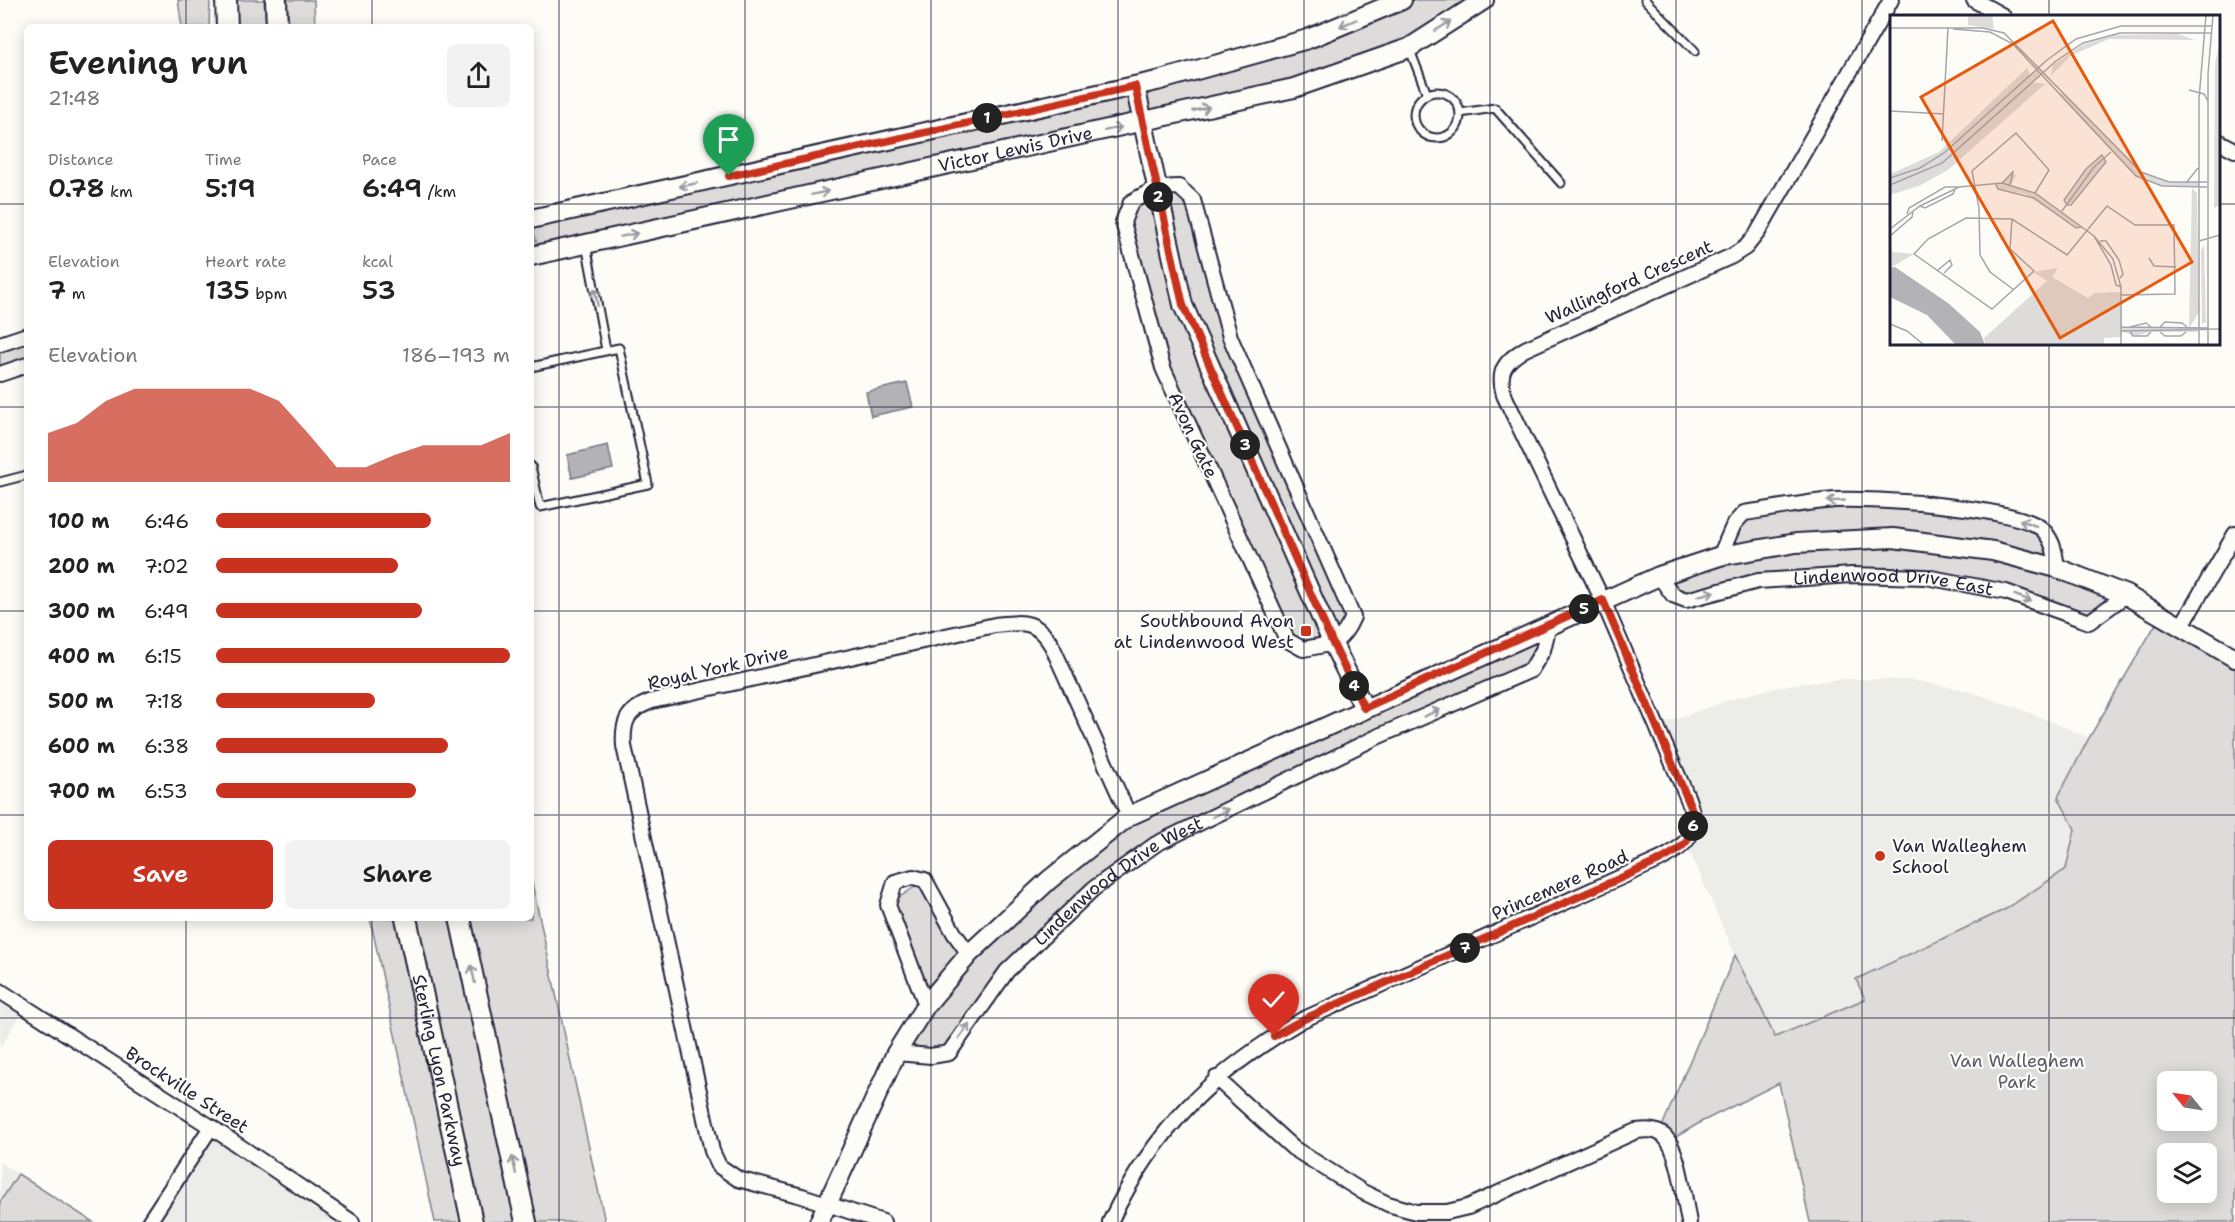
<!DOCTYPE html>
<html lang="en">
<head>
<meta charset="utf-8">
<style>
	body { margin:0; font-family:"Shantell Sans",sans-serif; background:#f2f2f2; color:#222; height:100vh; display:flex; flex-direction:column; font-size:22px; white-space:nowrap }
	* { box-sizing:border-box; margin:0 }
	p { font-size:20px; color:#767676 }
	.icon { flex:none; width:33px; height:33px; fill:none; stroke:currentColor; stroke-width:2; stroke-linecap:round; stroke-linejoin:round }
	.map { position:relative; flex:1; overflow:hidden }
	.sheet { position:absolute; left:24px; top:24px; width:510px; height:897px; display:flex; flex-direction:column; background:#fff; border-radius:9px; box-shadow:0 3px 15px #0003 }
	.sheet>* { flex:none }
	.needle { width:39px; rotate:300deg }
	.tools { position:absolute; left:2157px; top:1071px; display:grid; gap:12px }
	.tools a { display:grid; place-items:center; width:60px; height:60px; border-radius:9px; background:#fff; box-shadow:0 3px 15px #0003; font-size:30px }
	.pin { position:absolute; display:grid; place-items:center; width:51px; height:51px; color:#fff; margin:-62px -26px; border-radius:50% 50% 50% 0; rotate:-45deg; box-shadow:0 0 6px #0007 }
	.pin .icon { rotate:45deg }
	.km { position:absolute; width:30px; height:30px; margin:-15px; border-radius:50%; background:#222; color:#fff; font-size:16px; line-height:30px; text-align:center }
	.round { display:grid; place-items:center; flex:none; width:63px; height:63px; border-radius:9px; background:#f2f2f2 }
	.headline { display:flex; align-items:center; justify-content:space-between; height:102px; padding:0 24px }
	h1 { font-size:33px; font-weight:600; line-height:45px }
	.metrics { display:grid; grid-template-columns:repeat(3,1fr); gap:9px; height:102px; padding:6px 24px }
	.metrics div { display:grid; align-content:center }
	.metrics b { font-size:26px; font-weight:600 }
	.metrics small { font-size:16px; font-weight:400 }
	.metrics p { font-size:16px }
	.chart { height:168px; padding:12px 24px }
	.chart p { display:flex; justify-content:space-between }
	.chart svg { width:100%; height:108px; margin-top:6px; fill:#c8321e; opacity:.7 }
	.action { display:flex; gap:12px; margin-top:auto; padding:12px 24px }
	.action a { flex:1; height:69px; border-radius:9px; background:#c8321e; color:#fff; font-size:24px; font-weight:600; line-height:69px; text-align:center }
	.action a+a { background:#f2f2f2; color:#222 }
	ul { padding:0 24px; list-style:none; font-size:20px }
	li { display:grid; grid-template-columns:96px 72px 1fr; align-items:center; height:45px }
	li i { height:15px; border-radius:8px; background:#c8321e }
	.map>svg:first-child { display:block }
	.built { fill:#ecece9 }
	.green { fill:#dddcdb; stroke:#807f8b; stroke-width:1.5; fill-rule:evenodd }
	.water { fill:#b2b2b7; stroke:#787885; stroke-width:1.5 }
	.lines { fill:none; stroke-linecap:round; stroke-linejoin:round }
	.service-casing { stroke:#22223b; stroke-width:11 }
	.minor-casing { stroke:#22223b; stroke-width:18 }
	.tertiary-casing { stroke:#22223b; stroke-width:22 }
	.secondary-casing { stroke:#22223b; stroke-width:24 }
	.service { stroke:#fdfcf7; stroke-width:7 }
	.minor { stroke:#fdfcf7; stroke-width:14 }
	.tertiary { stroke:#fdfcf7; stroke-width:18 }
	.secondary { stroke:#fdfcf7; stroke-width:20 }
	.oneway { stroke:#9a9aa2 }
	.route-casing { stroke:#fff; stroke-width:12 }
	.route { stroke:#c8321e; stroke-width:8 }
	.grid { fill:none; stroke:#22223b; stroke-width:1.5; stroke-opacity:0.55 }
	.poi-dot { fill:#c8321e; stroke:#fdfcf7; stroke-width:2 }
	.labels { text-anchor:middle; dominant-baseline:central; stroke-width:4.5; stroke-linejoin:round; paint-order:stroke }
	.street-label { font-size:18px; fill:#22223b; stroke:#fdfcf7 }
	.poi-label { font-size:18px; fill:#22223b; stroke:#fdfcf7; text-anchor:end }
	.park-label { font-size:18px; fill:#5a5a6b; stroke:#fdfcf7 }
	.inset-road { fill:none; stroke:#a5a5ac; stroke-width:1.5 }
	.view { fill:#e8590c; fill-opacity:0.15; stroke:#e8590c; stroke-width:3 }
	.inset-edge { fill:none; stroke:#22223b; stroke-width:3 }
</style>
</head>
<body>
<div class="map">
<svg width="2235" height="1222" viewBox="0 0 2235 1222">
	<rect width="100%" height="100%" fill="#fdfcf7"/>
	<filter id="ink" filterUnits="userSpaceOnUse"><feTurbulence type="fractalNoise" baseFrequency=".0167" numOctaves="2"/><feDisplacementMap in="SourceGraphic" scale="12" xChannelSelector="R" yChannelSelector="G"/><feConvolveMatrix kernelMatrix="1 2 1 2 8 2 1 2 1" color-interpolation-filters="sRGB"/></filter>
	<g filter="url(#ink)">
		<g class="built">
			<path d="M1844,679L1910,680L1966,690L2028,712L2089,738L2058,797L2075,829L2066,869L2006,909L1857,979L1866,999L1775,1037L1735,955L1686,843L1693,831L1656,726L1734,698L1788,685Z"/>
			<path d="M0,991L25,1007L0,1048Z"/>
			<path d="M211,1127L352,1222H149Z"/>
			<path d="M0,1162L18,1174L0,1202Z"/>
		</g>
		<g class="green">
			<path d="M178,0H210L209,27H182Z"/>
			<path d="M233,0H264L266,27H235Z"/>
			<path d="M287,0H314L315,27H289Z"/>
			<path d="M1402,0H1484L1409,48L1294,88L539,254L531,219L1157,81Z"/>
			<path d="M1179,187L1193,200L1230,337L1353,617L1348,629L1303,649L1287,640L1163,368L1123,222L1131,202Z"/>
			<path d="M27,335V365L0,374V344Z"/>
			<path d="M1835,500L1922,502L2042,528L2057,568L2126,595L2089,622L2006,592L1926,577L1758,581L1686,600L1659,576L1720,556L1744,513Z"/>
			<path d="M2161,615L2235,658V1222H1810L1779,1083L1701,1122L1666,1143L1663,1124L1735,955L1775,1037L1865,999L1856,979L2006,909L2066,869L2075,829L2058,797L2089,738ZM2168,1082H2206V1120H2168ZM2168,1154H2206V1192H2168Z"/>
			<path d="M1549,625L1531,670L1156,844L1007,971L949,1053H896L926,1005L888,905L925,880L969,953L1129,816Z"/>
			<path d="M531,878L605,1222H435L370,918H531Z"/>
			<path d="M18,1174L93,1222H0V1202Z"/>
		</g>
		<g class="water">
			<path d="M907,383L913,407L871,416L866,392Z"/>
			<path d="M608,445L613,469L572,478L567,455Z"/>
		</g>
		<g class="lines">
			<g class="service-casing">
				<g id="service">
					<path d="M1645,0L1695,51"/>
					<path d="M1410,50L1427,94"/>
					<circle cx="1437" cy="115" r="23"/>
					<path d="M1460,113L1495,108L1561,183"/>
					<path d="M586,244L606,350"/>
					<path d="M531,367L619,348L648,484L540,507L531,466"/>
					<path d="M0,482L27,475"/>
				</g>
			</g>
			<g class="minor-casing">
				<g id="minor">
					<path d="M1974,0L2003,16"/>
					<path d="M2218,141L2235,150"/>
					<path d="M1179,187L1193,200L1230,337L1353,617C1341,645 1331,644 1303,649L1287,640L1163,368L1123,222L1131,202L1156,188Z"/>
					<path d="M0,344L27,335"/>
					<path d="M0,374L27,365"/>
					<path d="M1720,556L1734,524L1744,513C1774,509 1805,502 1835,500C1871,498 2021,507 2043,530C2054,542 2055,553 2057,568"/>
					<path id="s1" d="M1659,576L1673,595L1686,600L1758,581L1852,575L1926,577L2006,592L2089,622L2126,595"/>
					<path d="M2181,627L2235,534"/>
					<path d="M0,991L211,1127L352,1222"/>
					<path d="M926,1005L888,905L895,882L913,877L925,880L954,933L969,954"/>
					<path id="s2" d="M896,1053L931,1056L949,1053L1007,971L1093,889L1156,844L1379,736L1531,670L1543,650L1549,625"/>
					<path d="M1216,1078L1293,1148L1363,1192L1388,1204L1416,1212H1447L1468,1207L1636,1131C1645,1130 1655,1129 1663,1135C1680,1149 1684,1200 1689,1222"/>
					<path d="M149,1222L211,1127"/>
					<path d="M883,1222L802,1196L738,1179L719,1166L712,1151L624,746C622,720 628,710 652,701L995,625C1023,622 1036,619 1052,646L1129,816"/>
					<path d="M1110,1222C1155,1128 1213,1072 1302,1020L1659,860C1689,845 1700,832 1688,799L1603,601L1504,395C1497,371 1505,361 1525,349L1732,256L1746,247L1758,232L1891,0"/>
				</g>
			</g>
			<g class="tertiary-casing">
				<g id="tertiary">
					<path d="M1135,86L1183,305L1333,644L1364,708"/>
					<path d="M531,219L1157,81L1308,39L1402,0"/>
					<path id="s3" d="M531,256L1294,88L1409,48L1484,0"/>
					<path d="M819,1222L896,1053L926,1005L969,954L1049,880L1129,816L1659,576L1720,556L1796,543L1893,538L1993,551L2057,568L2126,595L2235,658"/>
				</g>
			</g>
			<g class="secondary-casing">
				<g id="secondary">
					<path d="M226,0L227,27"/>
					<path d="M276,0L277,27"/>
					<path id="s4" d="M406,918L472,1222"/>
					<path d="M460,918L526,1222"/>
				</g>
			</g>
			<use href="#service" class="service"/>
			<use href="#minor" class="minor"/>
			<use href="#tertiary" class="tertiary"/>
			<use href="#secondary" class="secondary"/>
		</g>
		<defs><path id="oneway-shaft" d="M-6 0H5M1.5-3L5.5 0L1.5 3" fill="none" stroke-width="1.6" stroke-linecap="round" stroke-linejoin="round" transform="scale(1.5)"/></defs>
		<g class="oneway">
			<use href="#oneway-shaft" transform="translate(1348 23) rotate(157)"/>
			<use href="#oneway-shaft" transform="translate(1443 26) rotate(-32)"/>
			<use href="#oneway-shaft" transform="translate(1201 109) rotate(-13)"/>
			<use href="#oneway-shaft" transform="translate(1113 129) rotate(-12)"/>
			<use href="#oneway-shaft" transform="translate(688 185) rotate(168)"/>
			<use href="#oneway-shaft" transform="translate(820 193) rotate(-12)"/>
			<use href="#oneway-shaft" transform="translate(629 235) rotate(-12)"/>
			<use href="#oneway-shaft" transform="translate(596 297) rotate(-101)"/>
			<use href="#oneway-shaft" transform="translate(1836 501) rotate(177)"/>
			<use href="#oneway-shaft" transform="translate(2028 523) rotate(-159)"/>
			<use href="#oneway-shaft" transform="translate(1706 594) rotate(-14)"/>
			<use href="#oneway-shaft" transform="translate(2023 598) rotate(20)"/>
			<use href="#oneway-shaft" transform="translate(1432 713) rotate(-24)"/>
			<use href="#oneway-shaft" transform="translate(1221 813) rotate(-26)"/>
			<use href="#oneway-shaft" transform="translate(473 974) rotate(-102)"/>
			<use href="#oneway-shaft" transform="translate(964 1031) rotate(-54)"/>
			<use href="#oneway-shaft" transform="translate(514 1165) rotate(-102)"/>
		</g>
	</g>
	<g class="lines" filter="url(#ink)">
		<g class="route-casing">
			<path id="route" d="M729,176L1135,86L1183,305L1333,644L1364,708L1603,600L1693,812C1695,841 1683,848 1659,861L1302,1020L1274,1036"/>
		</g>
		<use href="#route" class="route"/>
	</g>
	<path class="grid" d="M186,0V27M372,0V27M559,0V1222M745,0V1222M931,0V1222M1118,0V1222M1304,0V1222M1490,0V1222M1676,0V1222M1862,0V1222M2049,0V16M0,204H27M531,204H1892M2218,204H2235M2049,344V1222M0,407H27M531,407H2235M0,611H27M531,611H2235M0,815H27M531,815H2235M186,918V1222M372,918V1222M0,1018H2235"/>
	<g class="poi-dot">
		<rect x="1300" y="625" width="12" height="12" rx="3"/>
		<circle cx="1880" cy="856" r="6"/>
	</g>
	<g class="labels">
		<g class="street-label">
			<text stroke="none"><textPath href="#s3" startOffset="496">Victor Lewis Drive</textPath></text>
			<text transform="translate(1629 282) rotate(-24)">Wallingford Crescent</text>
			<text transform="translate(1193 435) rotate(65)">Avon Gate</text>
			<text stroke="none"><textPath href="#s1" startOffset="248">Lindenwood Drive East</textPath></text>
			<text transform="translate(718 668) rotate(-13)">Royal York Drive</text>
			<text stroke="none"><textPath href="#s2" startOffset="298">Lindenwood Drive West</textPath></text>
			<text transform="translate(1560 885) rotate(-24)">Princemere Road</text>
			<text stroke="none"><textPath href="#s4" startOffset="156">Sterling Lyon Parkway</textPath></text>
			<text transform="translate(187 1090) rotate(33)">Brockville Street</text>
		</g>
		<g class="poi-label">
			<text x="1294" y="621">Southbound Avon<tspan x="1294" dy="21">at Lindenwood West</tspan></text>
			<text x="1892" y="846" text-anchor="start">Van Walleghem<tspan x="1892" dy="21">School</tspan></text>
		</g>
		<g class="park-label">
			<text x="2017" y="1061">Van Walleghem<tspan x="2017" dy="21">Park</tspan></text>
		</g>
	</g>
	<g transform="translate(1890 15)">
		<rect width="330" height="330" fill="#fdfcf7"/>
		<path d="M78,0H102L104,14L78,10ZM288,19L305,25L219,24L180,41L161,61L163,50L192,30L224,20ZM330,26V190L324,193L325,49ZM137,53L140,60L147,55L150,59L142,67L155,69L58,155L29,171L0,180V159L49,137ZM172,77L251,157L279,167H309V172L272,171L246,161L169,80ZM212,140L216,147L181,190L174,185L196,154ZM121,158L126,160L121,170L145,178L192,212L186,213L135,179L108,174L105,168H112ZM302,173L307,178L309,297L300,312L310,317H261L243,321L232,316L231,322L214,323V330H95L94,323L157,266L143,257L168,253L162,262L198,283L205,278L231,277L232,312H299ZM314,230L316,307L312,309L311,236ZM0,234L3,237L24,239L0,253Z" fill="#dddcdb"/>
		<path d="M5,252L58,288L90,317L95,330H66L37,300L0,282V253Z" fill="#b2b2b7"/>
		<path class="inset-road" d="M0,13H93L114,18L251,157L279,167H317M63,14L100,17L123,29L246,161L272,171L317,172M299,75L314,79L318,86M0,96L54,99M52,126L58,13M212,140L216,147L181,190H177L174,185L196,154ZM0,163L30,153L54,138L157,45L186,24L231,11H322M105,168L108,174L144,183L186,213L191,212M112,168L123,157L120,170M296,168L308,153M0,170L52,148L166,46L193,28L230,18H321M30,191L35,193L63,179L65,174M172,196L204,152L221,137M17,199L19,193L55,172H69M122,204L120,234L144,256L102,294L24,239L38,224L76,203L122,204L177,240L217,191L245,210H284L285,279L231,280M0,214L30,191L69,172L112,168L145,178L204,221L223,244L231,272V330M0,221L22,202L23,196M204,221L221,250L226,270L231,272M210,226H216L229,245L233,259L230,263M309,226L330,220M259,243L264,251L286,252M48,255L60,245L62,250L54,258M124,275L100,257L90,240L89,193L82,156L126,118L159,155L145,178M0,309L17,316L34,330M231,312L319,313M240,312L256,308L261,312M270,312L275,307L292,308L297,312M231,316L330,314M240,316L243,321H257L261,317M270,317L275,321H291L296,317M309,330V84L316,0M318,330V59L323,0"/>
		<path class="view" d="M163,6L302,247L170,323L31,82Z"/>
		<rect width="330" height="330" class="inset-edge"/>
	</g>
</svg>
<div class="tools">
<a><svg class="needle" viewBox="-14 -14 28 28"><path d="M0-13l5 13h-10z" fill="#e53935"/><path d="M0 13l5-13h-10z" fill="#767676"/></svg></a>
<a><svg class="icon" aria-label="layers" viewBox="0 0 24 24"><path d="M12 4l9 5-9 5-9-5zM3 14l9 5 9-5"/></svg></a>
</div>
<div class="pin" style="left:729px;top:176px;background:#1e9e55"><svg class="icon" aria-label="arrive" viewBox="0 0 24 24"><path d="M6 21V4h12l-3 4 3 4H6"/></svg></div>
<div class="pin" style="left:1274px;top:1036px;background:#d93025"><svg class="icon" aria-label="check" viewBox="0 0 24 24"><path d="M5 12l5 5 9-10"/></svg></div>
<b class="km" style="left:987px;top:118px">1</b>
<b class="km" style="left:1158px;top:197px">2</b>
<b class="km" style="left:1245px;top:445px">3</b>
<b class="km" style="left:1354px;top:686px">4</b>
<b class="km" style="left:1584px;top:609px">5</b>
<b class="km" style="left:1693px;top:826px">6</b>
<b class="km" style="left:1465px;top:948px">7</b>
<section class="sheet">
<div class="headline"><div><h1>Evening run</h1><p>21:48</p></div><a class="round"><svg class="icon" aria-label="share" viewBox="0 0 24 24"><path d="M12 15V3M7 8l5-5 5 5M5 13v7h14v-7"/></svg></a></div>
<div class="metrics">
<div><p>Distance</p><b>0.78<small> km</small></b></div>
<div><p>Time</p><b>5:19</b></div>
<div><p>Pace</p><b>6:49<small> /km</small></b></div>
</div>
<div class="metrics">
<div><p>Elevation</p><b>7<small> m</small></b></div>
<div><p>Heart rate</p><b>135<small> bpm</small></b></div>
<div><p>kcal</p><b>53</b></div>
</div>
<div class="chart"><p><span>Elevation</span>186–193 m</p>
<svg viewBox="0 0 160 44" preserveAspectRatio="none"><path d="M0 44V24L10 20L20 11L30 6L40 6L50 6L60 6L70 6L80 11L90 24L100 38L110 38L120 33L130 29L140 29L150 29L160 24V44z"/></svg>
</div>
<ul>
<li><b>100 m</b>6:46<i style="width:73%"></i></li>
<li><b>200 m</b>7:02<i style="width:62%"></i></li>
<li><b>300 m</b>6:49<i style="width:70%"></i></li>
<li><b>400 m</b>6:15<i style="width:100%"></i></li>
<li><b>500 m</b>7:18<i style="width:54%"></i></li>
<li><b>600 m</b>6:38<i style="width:79%"></i></li>
<li><b>700 m</b>6:53<i style="width:68%"></i></li>
</ul>
<div class="action"><a>Save</a><a>Share</a></div>
</section>
</div>
</body>
</html>
